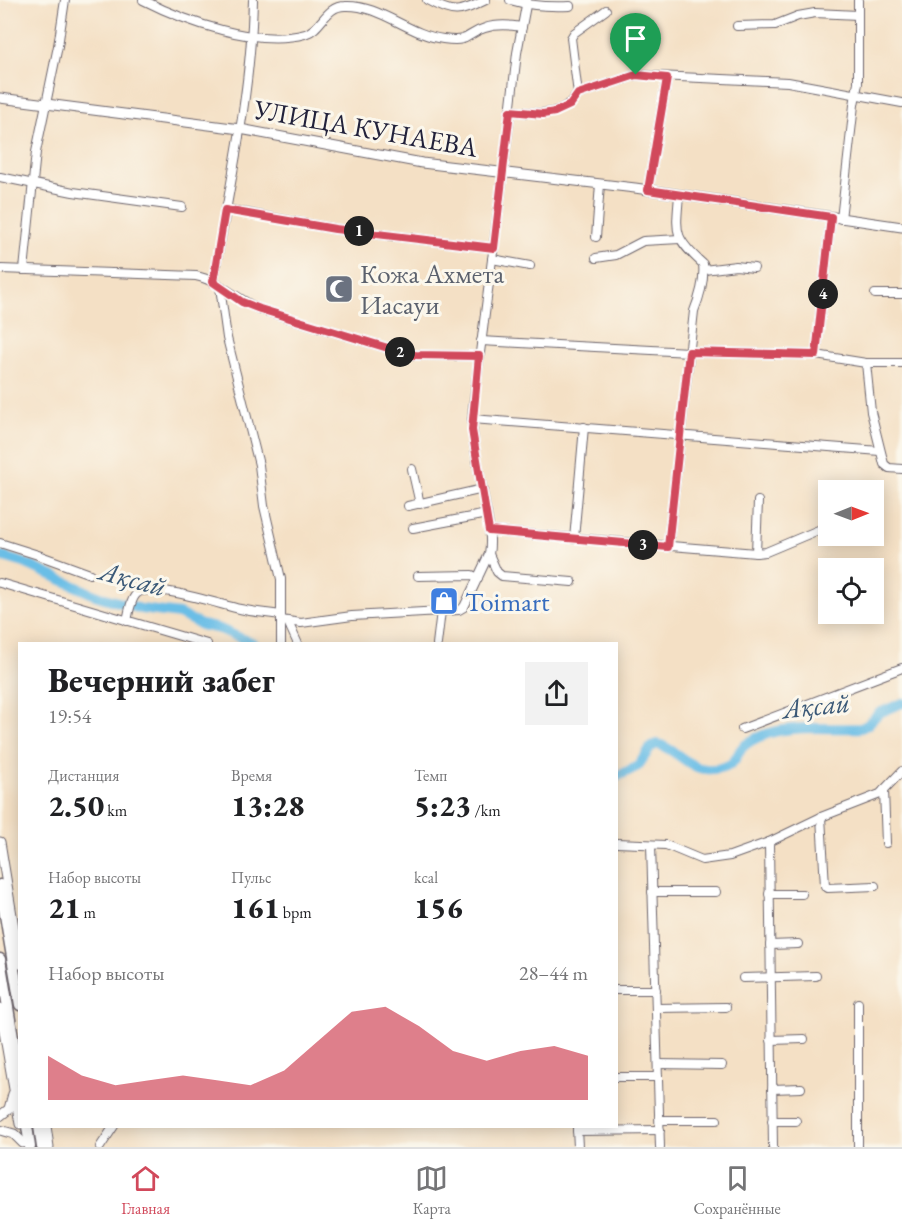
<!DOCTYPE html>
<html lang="ru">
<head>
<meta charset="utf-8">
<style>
	body { margin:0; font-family:"EB Garamond",serif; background:#f2f2f2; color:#202124; height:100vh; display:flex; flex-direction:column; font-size:22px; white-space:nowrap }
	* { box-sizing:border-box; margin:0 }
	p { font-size:20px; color:#757577 }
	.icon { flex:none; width:33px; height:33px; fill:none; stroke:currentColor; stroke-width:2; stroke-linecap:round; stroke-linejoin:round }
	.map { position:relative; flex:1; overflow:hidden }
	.drawer { position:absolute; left:18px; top:642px; width:600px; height:486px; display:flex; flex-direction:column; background:#fff; border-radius:0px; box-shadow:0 3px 15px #0003 }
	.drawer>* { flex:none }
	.needle { width:39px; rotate:89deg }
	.buttons { position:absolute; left:818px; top:480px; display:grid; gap:12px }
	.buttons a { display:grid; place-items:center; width:66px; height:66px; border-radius:0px; background:#fff; box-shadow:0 3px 15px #0003; font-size:30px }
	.pin { position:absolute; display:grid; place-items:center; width:51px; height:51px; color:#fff; margin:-62px -26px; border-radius:50% 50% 50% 0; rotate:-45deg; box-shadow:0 0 6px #0007 }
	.pin .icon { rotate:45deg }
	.km { position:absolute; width:30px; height:30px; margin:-15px; border-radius:50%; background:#222; color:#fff; font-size:16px; line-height:30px; text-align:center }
	.round { display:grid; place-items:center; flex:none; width:63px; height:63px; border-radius:0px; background:#f2f2f2 }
	.headline { display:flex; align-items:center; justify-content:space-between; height:102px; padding:0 30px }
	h1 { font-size:33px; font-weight:800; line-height:45px }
	.metrics { display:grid; grid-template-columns:repeat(3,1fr); gap:9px; height:102px; padding:6px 30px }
	.metrics div { display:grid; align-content:center }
	.metrics b { font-size:30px; font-weight:800 }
	.metrics small { font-size:16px; font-weight:400 }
	.metrics p { font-size:16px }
	.chart { height:168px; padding:12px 30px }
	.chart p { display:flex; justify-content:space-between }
	.chart svg { width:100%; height:108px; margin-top:6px; fill:#d1495b; opacity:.7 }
	.menu { display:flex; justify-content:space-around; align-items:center; height:84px; border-top:2px solid #e0e0e0; background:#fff; font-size:16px; color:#757577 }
	.menu a { display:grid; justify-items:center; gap:3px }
	.menu .current { color:#d1495b }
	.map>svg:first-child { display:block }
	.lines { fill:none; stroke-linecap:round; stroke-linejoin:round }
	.river { stroke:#6abee6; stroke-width:10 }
	.minor-casing { stroke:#6c646b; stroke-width:10 }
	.major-casing { stroke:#6c646b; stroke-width:11 }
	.highway-casing { stroke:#6c646b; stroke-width:13 }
	.minor { stroke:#fff; stroke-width:8 }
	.major { stroke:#fff; stroke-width:9 }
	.highway { stroke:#fff; stroke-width:10 }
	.route-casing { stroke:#fff; stroke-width:12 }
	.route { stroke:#d1495b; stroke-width:8 }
	.labels { text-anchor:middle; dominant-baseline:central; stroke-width:6; stroke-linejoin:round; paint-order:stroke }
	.street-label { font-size:27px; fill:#22223b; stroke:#fbf7ec }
	.worship-label { font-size:27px; fill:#5b616d; stroke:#fbf7ec; text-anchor:start }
	.shop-label { font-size:27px; fill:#366cbe; stroke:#fbf7ec; text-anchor:start }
	.water-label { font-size:28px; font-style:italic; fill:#3b5977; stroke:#fbf7ec }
</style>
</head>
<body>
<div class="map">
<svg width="902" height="1147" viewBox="0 0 902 1147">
	<rect width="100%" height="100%" fill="#fbf7ec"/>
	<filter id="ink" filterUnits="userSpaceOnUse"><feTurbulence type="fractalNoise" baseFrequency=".0167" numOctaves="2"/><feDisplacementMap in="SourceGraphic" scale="12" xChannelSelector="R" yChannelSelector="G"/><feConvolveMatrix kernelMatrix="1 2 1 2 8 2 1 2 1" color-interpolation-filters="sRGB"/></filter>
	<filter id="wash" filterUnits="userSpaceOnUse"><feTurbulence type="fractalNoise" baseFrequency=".008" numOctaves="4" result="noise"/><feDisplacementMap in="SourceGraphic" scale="24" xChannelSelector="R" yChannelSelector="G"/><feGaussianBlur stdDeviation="1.35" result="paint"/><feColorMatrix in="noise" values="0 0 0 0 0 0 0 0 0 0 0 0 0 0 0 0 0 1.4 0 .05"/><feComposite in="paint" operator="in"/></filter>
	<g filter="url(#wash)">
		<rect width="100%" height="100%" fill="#f4e0c5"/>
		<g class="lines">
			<g class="river">
				<path d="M0,556L24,563L95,595L141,609L179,614L201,625L220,629L254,644"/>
				<path d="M616,777L638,766L651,747L657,744C675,748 688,768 706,769C714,770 728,767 733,762C741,753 736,750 751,741C783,722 825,730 861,728L867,725L879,713L902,703"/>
			</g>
		</g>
	</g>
	<g filter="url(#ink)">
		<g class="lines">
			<g class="minor-casing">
				<g id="minor">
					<path d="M143,0C186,22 257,47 305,34C322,29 325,6 345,6C379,4 409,35 443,39C472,43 464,34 485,28C497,24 510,25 522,27"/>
					<path d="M427,0C454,15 459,13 486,0"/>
					<path d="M510,0C530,6 549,7 570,6"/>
					<path d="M737,26L775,25L798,16L815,13L858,15"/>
					<path d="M578,94L636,75L788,82L902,103"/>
					<path d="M510,111C539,113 559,119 578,94L571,38L574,33L606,10"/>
					<path d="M0,177L73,192L182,207"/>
					<path d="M648,190L667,78"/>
					<path d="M225,209L335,229L494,248"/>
					<path d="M841,219L854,105L858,83V0"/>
					<path d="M596,237L600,184"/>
					<path d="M596,258L616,255L643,241L680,239"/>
					<path d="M492,259L530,266"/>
					<path d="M0,269L196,276C217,280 239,300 259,309L401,352L415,355L479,356"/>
					<path d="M24,270L36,152L58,46L65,0"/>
					<path d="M704,270L736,266L754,268"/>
					<path d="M213,282C229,189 251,95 253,0"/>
					<path d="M220,287L227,338L259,465L264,506L281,579V644"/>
					<path d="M875,294H902"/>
					<path d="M481,341L689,352L816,355L866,363H902"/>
					<path d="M816,355L831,217"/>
					<path d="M866,363L871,412L884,464L889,468L902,469"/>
					<path d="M472,419L880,451"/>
					<path d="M412,469L420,504"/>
					<path d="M408,506L483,489"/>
					<path d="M413,528L487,514"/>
					<path d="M489,531L756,553L766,552L828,526"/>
					<path d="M574,539L584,427"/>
					<path d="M0,543L38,555L90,574"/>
					<path d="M668,547L694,311C700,296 705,280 703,264C673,237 676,233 679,195"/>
					<path d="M756,553L758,501"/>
					<path d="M489,554L497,572L502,576L572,582"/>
					<path d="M418,576L472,575L478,578"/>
					<path d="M0,583L207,644"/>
					<path d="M281,620L301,623L352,616L459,610L464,607L489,554C492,538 488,520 485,504C480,471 470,440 473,407L503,174L517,53L527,0"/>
					<path d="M127,621C129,612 131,596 139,592C158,584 218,604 240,609C253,612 267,613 281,615"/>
					<path d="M288,622L298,644"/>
					<path d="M437,644L441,611"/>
					<path d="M742,729L902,668"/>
					<path d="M884,790L886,843"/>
					<path d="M821,817L825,886L828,888L875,886"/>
					<path d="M769,842L773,1147"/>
					<path d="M616,843L666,845L702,860L730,856L769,842L821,817L880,794L902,771"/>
					<path d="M651,845L660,1147"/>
					<path d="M652,892H716"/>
					<path d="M769,894H802"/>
					<path d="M770,945L798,944"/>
					<path d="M743,978L816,976"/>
					<path d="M616,990H656"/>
					<path d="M858,1003V1147"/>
					<path d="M657,1008L726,1007"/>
					<path d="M771,1040L804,1039"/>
					<path d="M658,1064L722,1065"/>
					<path d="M616,1077H658"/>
					<path d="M772,1089L801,1088"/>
					<path d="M660,1120H717"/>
					<path d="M772,1121H796"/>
					<path d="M577,1128L578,1147"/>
					<path d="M577,1131L660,1130"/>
					<path d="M100,1147L114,1126"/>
				</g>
			</g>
			<g class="major-casing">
				<g id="major">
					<path d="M0,98L240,129L422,163L635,188L902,227"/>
					<path d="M0,842L20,964"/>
					<path d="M0,1008L20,1124"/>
					<path d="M0,1116L9,1109L13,1094"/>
					<path d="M46,1126L49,1147"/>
					<path d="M0,1130L14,1134L23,1143"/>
				</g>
			</g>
			<g class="highway-casing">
				<g id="highway">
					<path d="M0,885L20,1005"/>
					<path d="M0,959L20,1080"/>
					<path d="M27,1126L30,1147"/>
					<path d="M39,1126L42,1147"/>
				</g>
			</g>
			<use href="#minor" class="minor"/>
			<use href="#major" class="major"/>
			<use href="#highway" class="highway"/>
		</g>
	</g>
	<g class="lines" filter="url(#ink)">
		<g class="route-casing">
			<path id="route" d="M636,75L667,78L648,190L831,217L816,355L689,352L668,547L489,531L472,430L479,356L415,355L401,352L260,309L242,302L213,282L225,210L335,229L494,248L510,111L543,114L555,112L570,105L578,94Z"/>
		</g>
		<use href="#route" class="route"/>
	</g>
	<defs>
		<g id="mosque-square" transform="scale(1.5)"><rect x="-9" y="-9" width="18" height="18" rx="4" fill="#6b7280" stroke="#fbf7ec"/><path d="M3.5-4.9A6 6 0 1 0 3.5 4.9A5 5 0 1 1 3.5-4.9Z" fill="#fff"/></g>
		<g id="shop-square" transform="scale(1.5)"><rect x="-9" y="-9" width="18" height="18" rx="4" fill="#3f7fe0" stroke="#fbf7ec"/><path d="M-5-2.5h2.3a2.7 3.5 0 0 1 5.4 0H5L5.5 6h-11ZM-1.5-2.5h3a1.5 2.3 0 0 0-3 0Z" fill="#fff"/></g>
	</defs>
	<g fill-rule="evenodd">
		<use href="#mosque-square" x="339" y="289"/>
		<use href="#shop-square" x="444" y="601"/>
	</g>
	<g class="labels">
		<g class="street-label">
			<text transform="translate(366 128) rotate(10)">УЛИЦА КУНАЕВА</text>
		</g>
		<g class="worship-label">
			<text x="360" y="273">Кожа Ахмета<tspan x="360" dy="31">Иасауи</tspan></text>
		</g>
		<g class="shop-label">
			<text x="465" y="601">Toimart</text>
		</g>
		<g class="water-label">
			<text transform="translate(133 578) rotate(15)">Ақсай</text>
			<text transform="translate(816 705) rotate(-6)">Ақсай</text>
		</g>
	</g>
</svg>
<div class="buttons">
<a><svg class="needle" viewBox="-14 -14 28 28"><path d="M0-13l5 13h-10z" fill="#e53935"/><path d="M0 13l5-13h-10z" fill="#757577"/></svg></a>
<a><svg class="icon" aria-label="locate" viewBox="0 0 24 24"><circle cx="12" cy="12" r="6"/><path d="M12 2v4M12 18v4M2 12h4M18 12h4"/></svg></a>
</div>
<div class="pin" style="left:636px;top:75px;background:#1e9e55"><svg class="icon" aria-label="arrive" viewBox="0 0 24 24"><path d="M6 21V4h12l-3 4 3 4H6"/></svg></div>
<b class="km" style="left:359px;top:231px">1</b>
<b class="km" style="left:400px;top:352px">2</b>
<b class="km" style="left:643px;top:545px">3</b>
<b class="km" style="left:823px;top:294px">4</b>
<section class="drawer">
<div class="headline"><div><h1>Вечерний забег</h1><p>19:54</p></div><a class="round"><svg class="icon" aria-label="share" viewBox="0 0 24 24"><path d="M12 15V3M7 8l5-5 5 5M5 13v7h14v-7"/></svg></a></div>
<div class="metrics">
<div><p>Дистанция</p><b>2.50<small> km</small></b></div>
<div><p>Время</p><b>13:28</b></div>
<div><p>Темп</p><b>5:23<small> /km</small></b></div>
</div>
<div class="metrics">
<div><p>Набор высоты</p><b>21<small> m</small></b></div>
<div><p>Пульс</p><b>161<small> bpm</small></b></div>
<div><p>kcal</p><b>156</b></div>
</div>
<div class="chart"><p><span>Набор высоты</span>28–44 m</p>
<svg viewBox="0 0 160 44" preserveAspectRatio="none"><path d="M0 44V26L10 34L20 38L30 36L40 34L50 36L60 38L70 32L80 20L90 8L100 6L110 14L120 24L130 28L140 24L150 22L160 26V44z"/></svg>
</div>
</section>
</div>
<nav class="menu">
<a class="current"><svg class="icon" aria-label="home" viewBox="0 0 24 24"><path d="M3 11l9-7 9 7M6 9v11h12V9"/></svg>Главная</a>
<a><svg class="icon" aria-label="map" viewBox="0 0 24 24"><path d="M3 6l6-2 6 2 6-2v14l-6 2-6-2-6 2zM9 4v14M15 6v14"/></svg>Карта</a>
<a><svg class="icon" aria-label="saved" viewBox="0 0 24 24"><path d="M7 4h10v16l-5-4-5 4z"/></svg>Сохранённые</a>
</nav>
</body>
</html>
